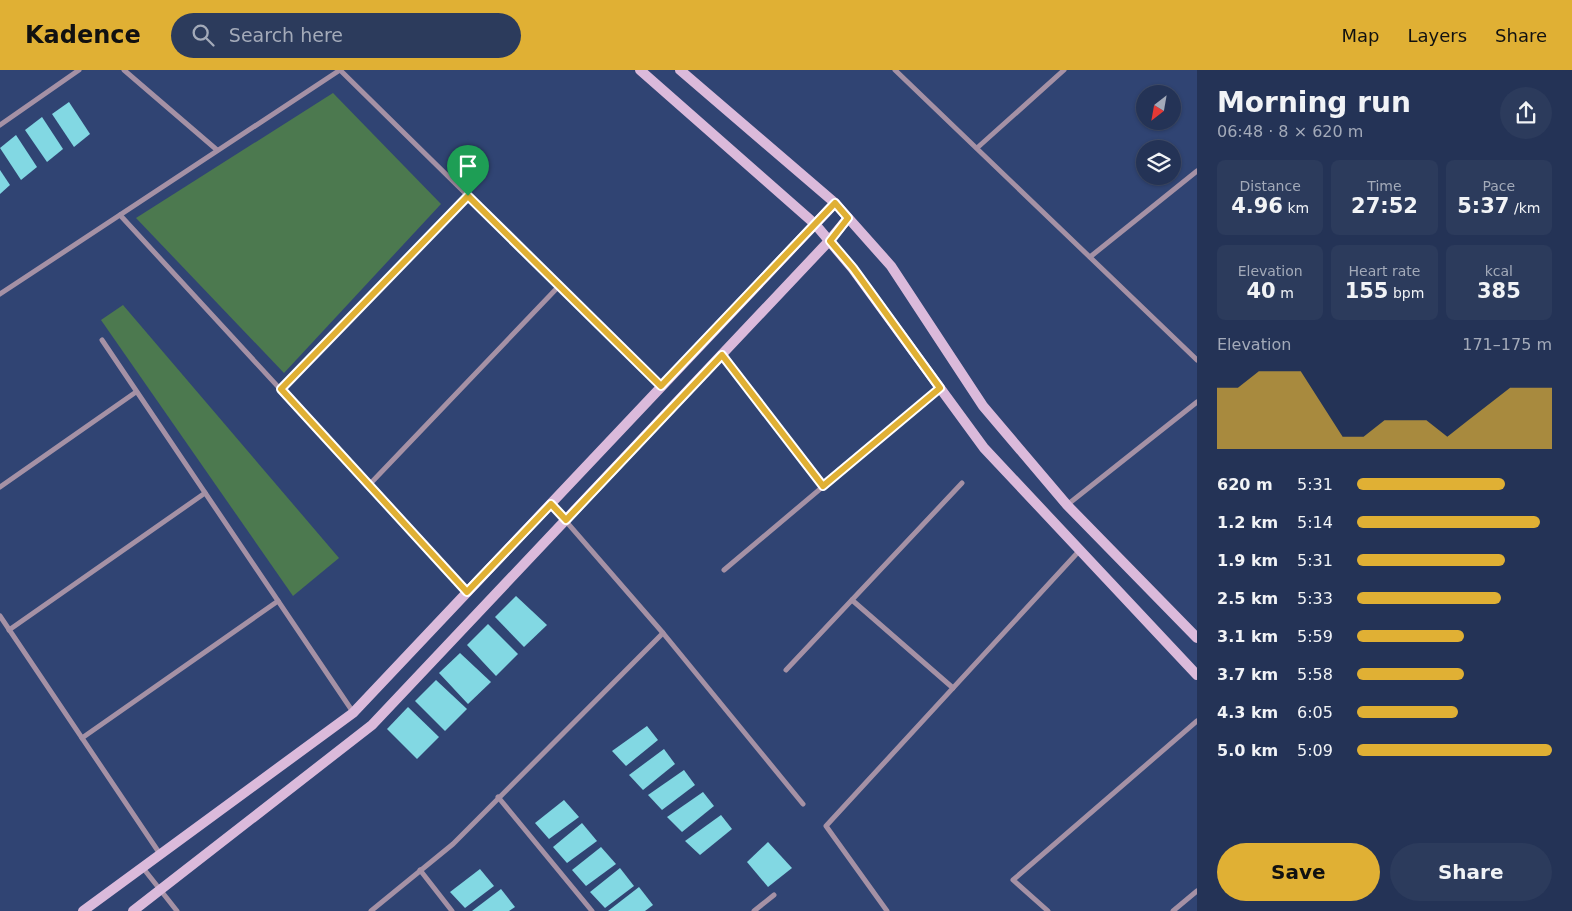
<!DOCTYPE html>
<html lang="en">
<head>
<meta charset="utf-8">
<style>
	body { margin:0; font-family:"DejaVu Sans",sans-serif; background:#2c3b5c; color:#f1f3f6; height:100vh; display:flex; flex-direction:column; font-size:19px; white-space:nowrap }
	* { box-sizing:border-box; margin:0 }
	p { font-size:16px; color:#a3aab9 }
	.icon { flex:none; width:28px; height:28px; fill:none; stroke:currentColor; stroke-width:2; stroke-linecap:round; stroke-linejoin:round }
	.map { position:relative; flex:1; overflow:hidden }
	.sheet { display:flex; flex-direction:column; background:#243356; width:375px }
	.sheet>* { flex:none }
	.needle { width:32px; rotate:211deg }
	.tools { position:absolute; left:1136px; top:15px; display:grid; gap:10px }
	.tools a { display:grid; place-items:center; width:45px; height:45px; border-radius:50%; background:#243356; box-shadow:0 1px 4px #0004,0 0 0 1px #414e6c; font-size:25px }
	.pin { position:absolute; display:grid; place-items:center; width:42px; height:42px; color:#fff; margin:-51px -21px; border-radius:50% 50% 50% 0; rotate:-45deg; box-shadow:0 0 5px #0007 }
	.pin .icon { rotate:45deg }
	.round { display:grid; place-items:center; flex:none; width:52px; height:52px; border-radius:26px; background:#2c3b5c }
	.head { display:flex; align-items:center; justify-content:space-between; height:85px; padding:0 20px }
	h1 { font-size:28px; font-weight:800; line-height:38px }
	.metrics { display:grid; grid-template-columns:repeat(3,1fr); gap:8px; height:85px; padding:5px 20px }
	.metrics div { display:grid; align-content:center; border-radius:8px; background:#2c3b5c; text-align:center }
	.metrics b { font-size:21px; font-weight:800 }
	.metrics small { font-size:14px; font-weight:400 }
	.metrics p { font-size:14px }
	.chart { height:140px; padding:10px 20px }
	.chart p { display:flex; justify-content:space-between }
	.chart svg { width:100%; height:90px; margin-top:5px; fill:#e0b034; opacity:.7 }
	.action { display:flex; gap:10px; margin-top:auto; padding:10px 20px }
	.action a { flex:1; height:58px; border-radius:30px; background:#e0b034; color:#111; font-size:20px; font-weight:800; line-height:58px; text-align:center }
	.action a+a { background:#2c3b5c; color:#f1f3f6 }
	ul { padding:0 20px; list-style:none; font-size:16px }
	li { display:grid; grid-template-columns:80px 60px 1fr; align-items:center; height:38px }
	li i { height:12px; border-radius:6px; background:#e0b034 }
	header { display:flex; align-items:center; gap:30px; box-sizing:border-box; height:70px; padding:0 25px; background:#e0b034; color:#111 }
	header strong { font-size:24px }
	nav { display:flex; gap:28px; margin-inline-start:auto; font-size:18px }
	.search { width:350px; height:45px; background:#2c3b5c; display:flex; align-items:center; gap:12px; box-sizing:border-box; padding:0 18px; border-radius:28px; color:#a3aab9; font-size:19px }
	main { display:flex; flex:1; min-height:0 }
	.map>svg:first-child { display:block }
	.green { fill:#4c794f }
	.building { fill:#82d8e3 }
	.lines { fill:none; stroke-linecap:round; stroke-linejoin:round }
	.street { stroke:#a591a5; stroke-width:5 }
	.secondary { stroke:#dbbadb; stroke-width:10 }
	.route-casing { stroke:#fff; stroke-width:10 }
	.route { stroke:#e0b034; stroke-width:6 }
</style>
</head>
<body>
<header>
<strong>Kadence</strong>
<div class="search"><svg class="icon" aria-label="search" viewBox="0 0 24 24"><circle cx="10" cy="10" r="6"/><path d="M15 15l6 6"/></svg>Search here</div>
<nav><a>Map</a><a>Layers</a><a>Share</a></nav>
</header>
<main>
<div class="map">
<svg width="1197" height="841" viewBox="0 0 1197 841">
	<rect width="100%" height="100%" fill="#304473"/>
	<g class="green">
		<path d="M333,23L441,134L284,303L136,148Z"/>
		<path d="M123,235L339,488L293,526L101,250Z"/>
	</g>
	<g class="building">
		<path d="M69,32L90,64L74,77L52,44Z"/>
		<path d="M42,47L63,79L47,92L25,60Z"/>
		<path d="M16,65L37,97L21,110L0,78Z"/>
		<path d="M0,100L10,115L0,124Z"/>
		<path d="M516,526L547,555L524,577L495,547Z"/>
		<path d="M488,554L518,584L496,606L467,575Z"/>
		<path d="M460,583L491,612L468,634L439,603Z"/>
		<path d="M436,610L467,639L445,661L415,631Z"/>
		<path d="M408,637L439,667L417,689L387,659Z"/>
		<path d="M647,656L658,670L626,696L612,681Z"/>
		<path d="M664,679L675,694L643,720L629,705Z"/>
		<path d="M684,700L695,715L662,740L648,725Z"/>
		<path d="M703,722L714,736L682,762L667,747Z"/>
		<path d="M564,730L579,747L549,769L535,753Z"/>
		<path d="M721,745L732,759L700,785L685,771Z"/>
		<path d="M582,753L597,771L567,793L553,777Z"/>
		<path d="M768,772L792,798L768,817L747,792Z"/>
		<path d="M601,777L616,794L586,816L572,800Z"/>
		<path d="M620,798L634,816L605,838L590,822Z"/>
		<path d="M480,799L494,816L465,838L450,822Z"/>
		<path d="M639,817L653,835L645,841H608Z"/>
		<path d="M501,819L515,837L509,841H472Z"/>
	</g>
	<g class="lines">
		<g class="street">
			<path d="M124,0L217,80"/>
			<path d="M340,0L661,316"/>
			<path d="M895,0L1197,290"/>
			<path d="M0,55L79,0"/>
			<path d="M977,78L1064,0"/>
			<path d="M120,145L467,522"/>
			<path d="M1090,187L1197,101"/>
			<path d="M0,224L340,0"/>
			<path d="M102,270L353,642"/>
			<path d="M722,285L823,416"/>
			<path d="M281,319L468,126"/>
			<path d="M369,415L559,216"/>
			<path d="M0,417L136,322"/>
			<path d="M551,434L663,563L803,734"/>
			<path d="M1067,435L1197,332"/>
			<path d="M724,500L940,318"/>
			<path d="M852,530L953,618"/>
			<path d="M0,546L160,784"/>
			<path d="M9,560L205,423"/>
			<path d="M786,600L962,413"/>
			<path d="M82,668L278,531"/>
			<path d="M498,727L592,841"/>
			<path d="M143,798L177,841"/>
			<path d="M420,800L452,841"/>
			<path d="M371,841L453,774L663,563"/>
			<path d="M754,841L774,825"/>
			<path d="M887,841L826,756L1080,480"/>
			<path d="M1048,841L1013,810L1197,651"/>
			<path d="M1173,841L1197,821"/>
		</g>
		<g class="secondary">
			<path d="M640,0L815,154L853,199L984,378L1197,605"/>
			<path d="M680,0L835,133L891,196L983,336L1067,435L1197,568"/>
			<path d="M83,841L353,643L835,133"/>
			<path d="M133,841L372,655L829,171L848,148"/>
		</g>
	</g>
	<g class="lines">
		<g class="route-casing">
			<path id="route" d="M468,126L661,316L835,133L848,148L830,171L853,198L940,318L823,416L722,285L566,450L551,434L467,522L281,319Z"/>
		</g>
		<use href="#route" class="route"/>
	</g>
</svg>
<div class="tools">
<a><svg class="needle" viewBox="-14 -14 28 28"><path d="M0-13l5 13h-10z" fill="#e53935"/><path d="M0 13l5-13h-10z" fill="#a3aab9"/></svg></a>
<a><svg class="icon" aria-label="layers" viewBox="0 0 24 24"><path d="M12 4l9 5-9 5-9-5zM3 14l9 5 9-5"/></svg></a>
</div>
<div class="pin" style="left:468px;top:126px;background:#1e9e55"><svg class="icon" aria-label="arrive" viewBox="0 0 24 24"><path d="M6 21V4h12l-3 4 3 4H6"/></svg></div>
</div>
<section class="sheet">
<div class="head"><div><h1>Morning run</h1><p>06:48 · 8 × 620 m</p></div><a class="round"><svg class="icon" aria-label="share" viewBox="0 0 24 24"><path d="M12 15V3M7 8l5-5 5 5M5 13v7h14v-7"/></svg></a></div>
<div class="metrics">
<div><p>Distance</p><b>4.96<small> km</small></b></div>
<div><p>Time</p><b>27:52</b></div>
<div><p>Pace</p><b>5:37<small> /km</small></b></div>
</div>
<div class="metrics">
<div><p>Elevation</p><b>40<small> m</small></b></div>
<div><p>Heart rate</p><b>155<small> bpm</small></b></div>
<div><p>kcal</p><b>385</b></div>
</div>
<div class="chart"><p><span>Elevation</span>171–175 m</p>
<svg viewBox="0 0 160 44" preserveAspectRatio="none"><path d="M0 44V14L10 14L20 6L30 6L40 6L50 22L60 38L70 38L80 30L90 30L100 30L110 38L120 30L130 22L140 14L150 14L160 14V44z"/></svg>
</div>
<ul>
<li><b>620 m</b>5:31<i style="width:76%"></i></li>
<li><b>1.2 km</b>5:14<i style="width:94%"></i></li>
<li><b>1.9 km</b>5:31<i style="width:76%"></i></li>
<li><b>2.5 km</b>5:33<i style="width:74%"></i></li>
<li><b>3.1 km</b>5:59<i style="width:55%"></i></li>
<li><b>3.7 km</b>5:58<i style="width:55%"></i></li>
<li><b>4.3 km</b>6:05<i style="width:52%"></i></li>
<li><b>5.0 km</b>5:09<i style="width:100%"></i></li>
</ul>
<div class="action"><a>Save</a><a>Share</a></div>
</section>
</main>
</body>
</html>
